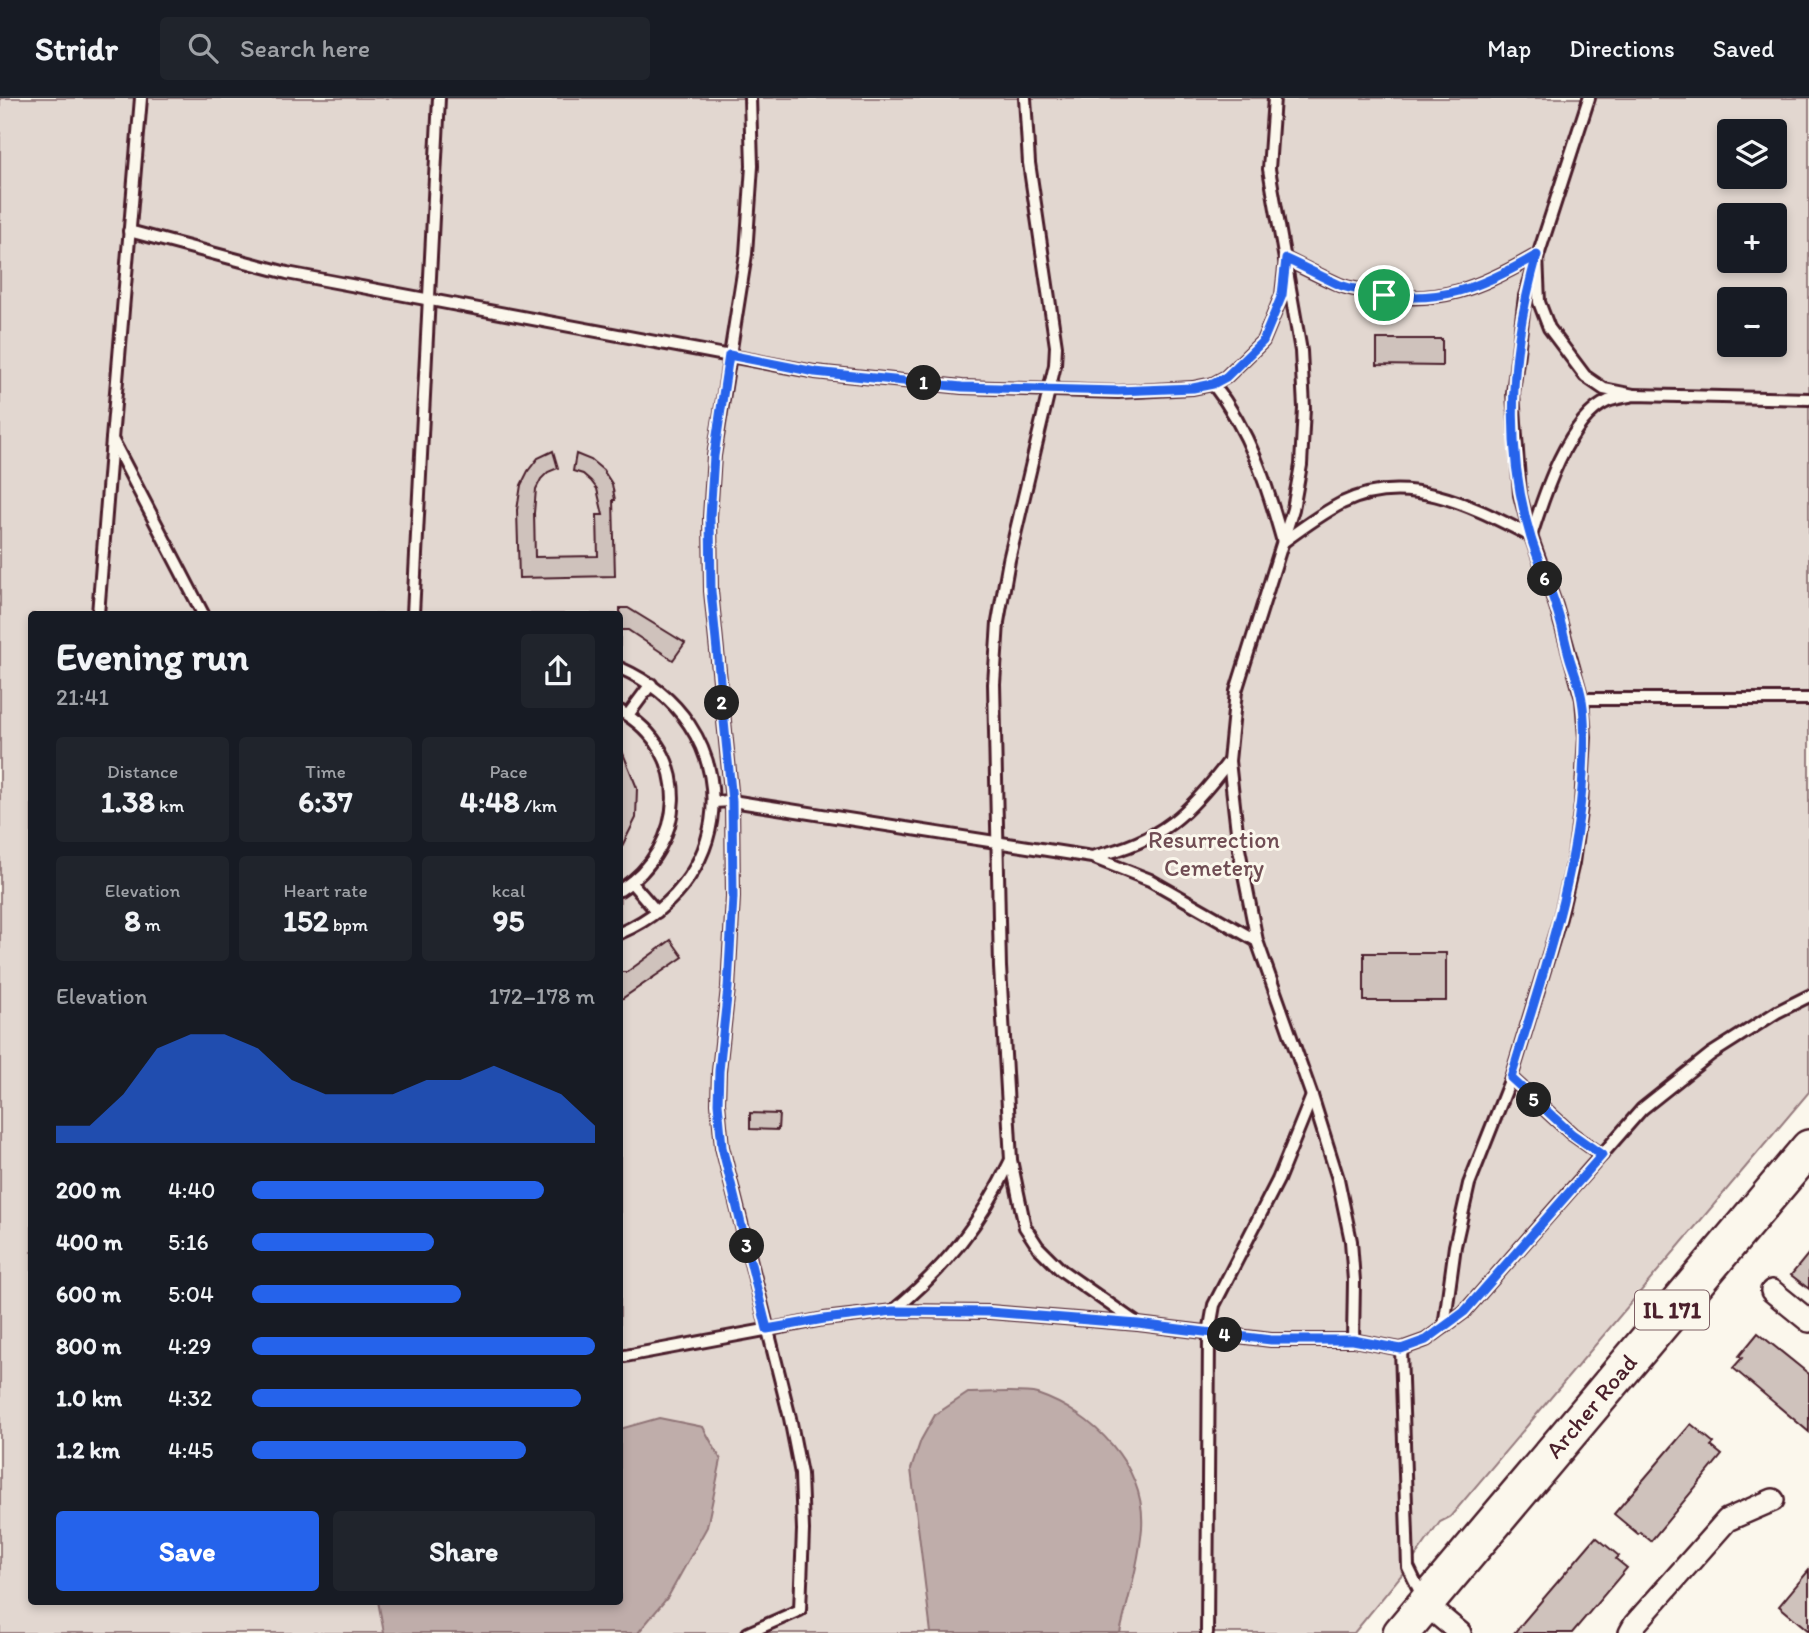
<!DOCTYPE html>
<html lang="en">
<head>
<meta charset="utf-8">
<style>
	body { margin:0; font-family:Itim,sans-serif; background:#20242c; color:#f1f3f6; height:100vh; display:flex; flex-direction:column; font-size:26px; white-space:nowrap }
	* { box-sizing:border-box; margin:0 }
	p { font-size:23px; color:#9ea1a6 }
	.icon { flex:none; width:38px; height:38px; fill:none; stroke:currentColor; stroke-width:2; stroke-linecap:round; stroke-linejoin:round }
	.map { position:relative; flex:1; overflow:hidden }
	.drawer { position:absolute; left:28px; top:513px; width:595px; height:994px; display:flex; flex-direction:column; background:#171b24; border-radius:7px; box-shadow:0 4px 10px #0003 }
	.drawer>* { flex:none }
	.controls { position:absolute; left:1717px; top:21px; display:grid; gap:14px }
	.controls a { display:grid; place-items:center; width:70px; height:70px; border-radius:7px; background:#171b24; box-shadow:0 4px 10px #0003; font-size:35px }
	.pin { position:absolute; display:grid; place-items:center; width:60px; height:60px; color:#fff; margin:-30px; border:4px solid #fff; border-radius:50%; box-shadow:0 2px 7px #0007 }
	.km { position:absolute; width:35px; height:35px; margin:-18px; border-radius:50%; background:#222; color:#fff; font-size:19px; line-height:35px; text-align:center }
	.round { display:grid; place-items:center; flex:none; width:74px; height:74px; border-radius:7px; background:#20242c }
	.summary { display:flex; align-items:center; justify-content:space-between; height:119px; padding:0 28px }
	h1 { font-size:38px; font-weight:700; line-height:52px }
	.stats { display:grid; grid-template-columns:repeat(3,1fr); gap:10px; height:119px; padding:7px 28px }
	.stats div { display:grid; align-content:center; border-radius:7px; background:#20242c; text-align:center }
	.stats b { font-size:30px; font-weight:700 }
	.stats small { font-size:19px; font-weight:400 }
	.stats p { font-size:19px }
	.chart { height:196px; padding:14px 28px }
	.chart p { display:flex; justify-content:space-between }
	.chart svg { width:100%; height:126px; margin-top:7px; fill:#2563eb; opacity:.7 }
	.cta { display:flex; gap:14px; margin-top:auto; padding:14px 28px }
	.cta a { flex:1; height:80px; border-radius:7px; background:#2563eb; color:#fff; font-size:28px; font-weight:700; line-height:80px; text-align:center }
	.cta a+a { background:#20242c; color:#f1f3f6 }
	ul { padding:0 28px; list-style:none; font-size:23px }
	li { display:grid; grid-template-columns:112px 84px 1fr; align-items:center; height:52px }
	li i { height:18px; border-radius:9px; background:#2563eb }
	header { display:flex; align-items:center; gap:42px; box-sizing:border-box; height:98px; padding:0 35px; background:#171b24; border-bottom:2px solid #363941 }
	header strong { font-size:33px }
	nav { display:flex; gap:38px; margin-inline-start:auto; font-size:24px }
	.search { width:490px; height:63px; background:#20242c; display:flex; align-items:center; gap:18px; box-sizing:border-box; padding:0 24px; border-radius:7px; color:#9ea1a6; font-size:26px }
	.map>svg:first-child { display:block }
	.green { fill:#e2d7d0; stroke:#967b7e; stroke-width:2; fill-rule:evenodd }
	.water { fill:#bfadaa; stroke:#907477; stroke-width:2 }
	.building { fill:#cfc2bc; stroke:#4a1f2b; stroke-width:2 }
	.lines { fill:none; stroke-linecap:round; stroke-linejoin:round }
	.service-casing { stroke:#4a1f2b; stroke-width:16 }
	.minor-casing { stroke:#4a1f2b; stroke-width:26 }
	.primary-casing { stroke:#4a1f2b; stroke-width:40 }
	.service { stroke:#fbf7ec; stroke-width:10 }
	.minor { stroke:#fbf7ec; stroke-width:21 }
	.primary { stroke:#fbf7ec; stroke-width:35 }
	.route-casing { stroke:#fff; stroke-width:14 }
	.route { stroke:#2563eb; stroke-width:9 }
	.labels { text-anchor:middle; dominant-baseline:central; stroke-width:6; stroke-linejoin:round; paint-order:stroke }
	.shield { fill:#fbf7ec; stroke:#7f6065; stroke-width:2 }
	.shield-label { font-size:23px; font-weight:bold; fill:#4a1f2b }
	.park-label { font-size:24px; fill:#704d54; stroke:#fbf7ec }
	.street-label { font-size:24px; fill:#4a1f2b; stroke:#fbf7ec }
</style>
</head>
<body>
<header>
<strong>Stridr</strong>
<div class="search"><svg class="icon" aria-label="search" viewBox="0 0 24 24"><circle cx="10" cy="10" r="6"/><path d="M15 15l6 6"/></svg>Search here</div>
<nav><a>Map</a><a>Directions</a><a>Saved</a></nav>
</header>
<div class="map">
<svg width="1809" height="1535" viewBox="0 0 1809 1535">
	<rect width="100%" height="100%" fill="#fbf7ec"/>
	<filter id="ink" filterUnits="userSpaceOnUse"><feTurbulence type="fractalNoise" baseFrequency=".0143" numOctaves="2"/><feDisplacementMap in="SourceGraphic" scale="14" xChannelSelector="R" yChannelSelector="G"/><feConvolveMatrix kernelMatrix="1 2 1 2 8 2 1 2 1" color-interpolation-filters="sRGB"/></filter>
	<g filter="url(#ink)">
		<path class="green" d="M0,0H1809V994L1450,1419L1440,1424L1408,1469L1354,1535H0ZM1729,33H1774V79H1729ZM1729,117H1774V163H1729ZM1729,201H1774V247H1729ZM32,516H620V1503H32Z"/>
		<g class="water">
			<path d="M968,1295C985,1295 1023,1292 1037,1296C1093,1315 1146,1368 1142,1430C1139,1465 1128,1501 1120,1535H931L911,1371L921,1342L935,1317Z"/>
			<path d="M659,1320L703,1329L721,1362L707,1429L668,1499L638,1535H384L378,1503H620V1331Z"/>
		</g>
		<g class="building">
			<path d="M1377,241H1442V268L1377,267Z"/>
			<path d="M553,353L558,370L548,374L541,381L536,391L534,415L535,459L598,458L597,417H603L597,391L591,383L583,376L573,373L576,356L591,362L603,372L612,386L615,402H613L615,478L519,480L517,412L521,387L528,373L538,360Z"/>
			<path d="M620,510H628L685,545L673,562L628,532H620Z"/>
			<path d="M620,648L637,690L636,720L620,752Z"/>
			<path d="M671,842L683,859L620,902V874H627Z"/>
			<rect x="1364" y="855" width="82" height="48"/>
			<path d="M750,1015L779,1016L778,1032L750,1031Z"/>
			<path d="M1809,1155V1191L1791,1177Z"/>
			<path d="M1758,1235L1809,1276V1334L1733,1270L1742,1260L1739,1258Z"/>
			<path d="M1691,1326L1714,1345L1711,1348L1722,1357L1651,1443L1640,1434L1638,1436L1614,1416Z"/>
			<path d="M1596,1439L1619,1458L1616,1461L1627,1470L1572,1535H1514Z"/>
			<path d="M1809,1472V1533L1779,1508Z"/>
		</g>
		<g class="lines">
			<g class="service-casing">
				<g id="service">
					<path d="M141,0L112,341L203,516"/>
					<path d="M1025,0L1029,65L1056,248L1055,267L1009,462L998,524L994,586L1000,869L1011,1062L1025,1129L1038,1149L1061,1172L1138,1226"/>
					<path d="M1274,0L1269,71L1301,253L1304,310L1301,367L1293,411L1236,593L1229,663L1239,751L1257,843L1312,998L1338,1081L1351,1143L1354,1183L1353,1242"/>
					<path d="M129,133L287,175L815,274L962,289L1118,294L1193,290L1213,286L1226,279L1263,243L1282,197L1286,161C1304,170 1322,179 1340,187C1350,191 1362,192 1372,195C1437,209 1482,189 1537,157L1539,204L1549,230L1585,278L1604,291L1634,297"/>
					<path d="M1213,286C1250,333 1267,387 1283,444C1302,430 1321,416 1342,405C1407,373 1472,408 1531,438C1543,400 1568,320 1608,303C1616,300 1626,299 1634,297L1809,301"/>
					<path d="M98,516L112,341"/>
					<path d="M413,516L439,0"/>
					<path d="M620,570C743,624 744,781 620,835"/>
					<path d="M1582,601H1809"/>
					<path d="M620,613C694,654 687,749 620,792"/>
					<path d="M628,617L651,586"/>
					<path d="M713,704L732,703L1092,759L1150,782L1257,843"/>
					<path d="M1095,758C1160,744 1190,715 1229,663"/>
					<path d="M631,784L657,814"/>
					<path d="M1511,980L1572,1036L1602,1057"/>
					<path d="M893,1213C946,1169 981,1125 1011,1062"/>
					<path d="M1444,1229L1455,1148L1469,1086L1511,980L1560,820L1573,765L1581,707L1585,639L1582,601L1556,508L1531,438L1520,397L1513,295L1525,198L1589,0"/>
					<path d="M620,1259L824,1221L893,1213L990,1214L1138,1226L1271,1242H1353L1401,1251"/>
					<path d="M1423,1500L1408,1469L1401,1251L1426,1242L1464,1214L1642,1011L1711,956L1777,914L1809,898"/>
					<path d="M748,1535L800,1512L803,1432L801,1376L790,1320L722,1049L718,1005L719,973L728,890L733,799L732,703L711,493L710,419L714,358L746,156L752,68L750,0"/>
					<path d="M1207,1535L1209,1235L1214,1207L1278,1082L1312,998"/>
				</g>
			</g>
			<g class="minor-casing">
				<g id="minor">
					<path d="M1772,1193L1809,1223"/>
					<path d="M1425,1506L1460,1535"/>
					<path d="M1630,1535L1635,1526L1727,1422L1773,1402"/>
				</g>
			</g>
			<g class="primary-casing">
				<path id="primary" d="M1401,1535L1809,1050"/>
			</g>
			<use href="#service" class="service"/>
			<use href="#minor" class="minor"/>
			<use href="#primary" class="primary"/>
		</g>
	</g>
	<g class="lines" filter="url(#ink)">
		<g class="route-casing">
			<path id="route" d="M1537,157C1511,249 1503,347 1531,440C1538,463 1549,486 1556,509C1562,526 1565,544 1570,561C1574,574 1580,588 1582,602C1586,626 1584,651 1583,676C1577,781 1541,880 1511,980L1572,1036L1602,1057L1464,1214L1426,1242L1401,1251L1353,1242H1271L1138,1226L990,1214L893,1213L824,1221L767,1231L722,1049L718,1005L719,973L728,890L733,799L732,703L711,493L710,419L714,358L729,257L815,274L962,289L1118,293L1193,290L1213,286L1226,279L1263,243L1282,197L1286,161C1304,169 1322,179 1340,187C1350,191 1362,192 1372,194C1437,209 1482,189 1537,157Z"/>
		</g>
		<use href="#route" class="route"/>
	</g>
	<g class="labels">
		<rect class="shield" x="1635" y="1192.5" width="74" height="39" rx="5"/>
		<g class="shield-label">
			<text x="1672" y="1212">IL 171</text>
		</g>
		<g class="park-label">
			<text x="1214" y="741">Resurrection<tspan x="1214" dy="28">Cemetery</tspan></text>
		</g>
		<g class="street-label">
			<text transform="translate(1591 1308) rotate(-50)">Archer Road</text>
		</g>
	</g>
</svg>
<div class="controls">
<a><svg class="icon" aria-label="layers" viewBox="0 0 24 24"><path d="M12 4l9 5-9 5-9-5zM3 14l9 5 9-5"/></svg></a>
<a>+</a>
<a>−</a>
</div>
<div class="pin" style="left:1384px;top:197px;background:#1e9e55"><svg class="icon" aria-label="arrive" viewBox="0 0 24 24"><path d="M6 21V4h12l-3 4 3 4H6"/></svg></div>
<b class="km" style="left:924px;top:285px">1</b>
<b class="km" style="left:722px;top:605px">2</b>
<b class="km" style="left:747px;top:1148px">3</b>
<b class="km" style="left:1225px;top:1237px">4</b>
<b class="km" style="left:1534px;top:1002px">5</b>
<b class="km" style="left:1545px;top:481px">6</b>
<section class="drawer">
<div class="summary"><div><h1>Evening run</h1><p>21:41</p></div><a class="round"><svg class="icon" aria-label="share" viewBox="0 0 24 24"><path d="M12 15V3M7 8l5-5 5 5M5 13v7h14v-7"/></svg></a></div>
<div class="stats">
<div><p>Distance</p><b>1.38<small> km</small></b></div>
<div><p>Time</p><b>6:37</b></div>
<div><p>Pace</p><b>4:48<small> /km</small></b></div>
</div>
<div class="stats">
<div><p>Elevation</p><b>8<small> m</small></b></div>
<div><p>Heart rate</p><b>152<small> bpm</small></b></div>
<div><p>kcal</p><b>95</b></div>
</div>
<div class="chart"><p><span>Elevation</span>172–178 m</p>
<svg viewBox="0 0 160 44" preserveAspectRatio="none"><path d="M0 44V38L10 38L20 27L30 11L40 6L50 6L60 11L70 22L80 27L90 27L100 27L110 22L120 22L130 17L140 22L150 27L160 38V44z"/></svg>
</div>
<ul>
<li><b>200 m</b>4:40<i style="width:85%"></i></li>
<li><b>400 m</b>5:16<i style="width:53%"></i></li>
<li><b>600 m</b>5:04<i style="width:61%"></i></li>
<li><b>800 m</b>4:29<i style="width:100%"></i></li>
<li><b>1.0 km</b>4:32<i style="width:96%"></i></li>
<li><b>1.2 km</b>4:45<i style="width:80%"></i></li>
</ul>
<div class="cta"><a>Save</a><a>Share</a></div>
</section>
</div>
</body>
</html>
